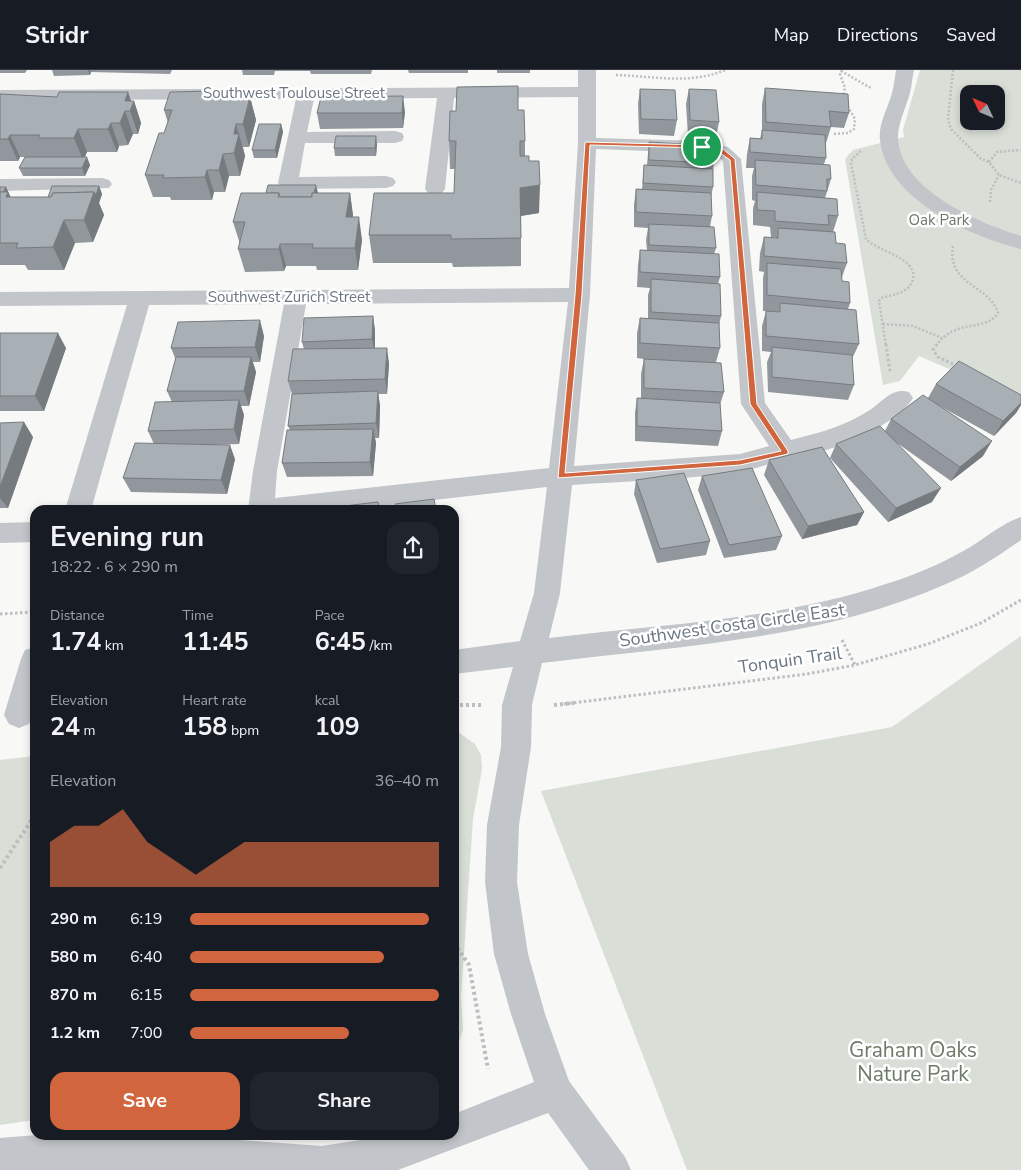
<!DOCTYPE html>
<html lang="en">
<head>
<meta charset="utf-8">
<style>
	body { margin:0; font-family:"Nunito Sans",sans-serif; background:#20242c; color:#f1f3f6; height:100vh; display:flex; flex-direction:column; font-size:19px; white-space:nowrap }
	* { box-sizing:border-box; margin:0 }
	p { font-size:16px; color:#9ea1a6 }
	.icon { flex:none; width:28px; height:28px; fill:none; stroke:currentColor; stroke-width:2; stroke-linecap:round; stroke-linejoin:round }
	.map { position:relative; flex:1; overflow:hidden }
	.drawer { position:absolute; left:30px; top:435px; width:429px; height:635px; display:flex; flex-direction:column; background:#171b24; border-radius:15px; box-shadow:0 2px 8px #0003 }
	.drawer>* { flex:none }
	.needle { width:32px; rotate:314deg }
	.fabs { position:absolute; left:960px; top:15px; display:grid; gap:10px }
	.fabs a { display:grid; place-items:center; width:45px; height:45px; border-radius:10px; background:#171b24; box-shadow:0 2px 8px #0003; font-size:25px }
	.pin { position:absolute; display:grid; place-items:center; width:42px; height:42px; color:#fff; margin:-21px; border:2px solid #fff; border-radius:50%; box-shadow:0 1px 5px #0007 }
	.round { display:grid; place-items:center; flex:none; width:52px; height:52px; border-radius:15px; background:#20242c }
	.head { display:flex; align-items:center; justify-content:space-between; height:85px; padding:0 20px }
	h1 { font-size:28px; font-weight:700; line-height:38px }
	.stats { display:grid; grid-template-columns:repeat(3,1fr); gap:8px; height:85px; padding:5px 20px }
	.stats div { display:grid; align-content:center }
	.stats b { font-size:25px; font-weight:700 }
	.stats small { font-size:14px; font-weight:400 }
	.stats p { font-size:14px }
	.chart { height:140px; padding:10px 20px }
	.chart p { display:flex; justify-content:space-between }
	.chart svg { width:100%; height:90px; margin-top:5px; fill:#d1653d; opacity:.7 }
	.cta { display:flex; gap:10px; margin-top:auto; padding:10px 20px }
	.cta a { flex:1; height:58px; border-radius:15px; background:#d1653d; color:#fff; font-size:20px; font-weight:700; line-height:58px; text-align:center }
	.cta a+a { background:#20242c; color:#f1f3f6 }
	ul { padding:0 20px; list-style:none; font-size:16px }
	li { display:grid; grid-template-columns:80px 60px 1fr; align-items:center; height:38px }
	li i { height:12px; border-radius:6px; background:#d1653d }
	header { display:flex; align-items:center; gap:30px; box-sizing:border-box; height:70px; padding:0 25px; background:#171b24; border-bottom:1px solid #363941 }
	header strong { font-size:24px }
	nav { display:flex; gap:28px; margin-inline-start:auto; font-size:18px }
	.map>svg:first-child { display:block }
	.green { fill:#d9ded7; fill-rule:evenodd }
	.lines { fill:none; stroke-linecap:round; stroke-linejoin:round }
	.path-far2 { stroke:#bcbec0; stroke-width:2.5; stroke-dasharray:2 2; stroke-linecap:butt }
	.path-far1 { stroke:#bcbec0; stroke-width:3; stroke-dasharray:2.5 2.5; stroke-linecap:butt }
	.path { stroke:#bcbec0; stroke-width:4; stroke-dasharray:3 3; stroke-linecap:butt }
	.minor { fill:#c2c5c9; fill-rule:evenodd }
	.wall { fill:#91979c }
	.shaded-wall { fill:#767b7f }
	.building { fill:#a9b0b5; stroke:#767b7f }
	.route { fill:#d1653d; stroke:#fff; fill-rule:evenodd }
	.labels { text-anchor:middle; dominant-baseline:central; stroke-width:5; stroke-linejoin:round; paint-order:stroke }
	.far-street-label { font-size:15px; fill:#6a7783; stroke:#fff }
	.far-park-label { font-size:15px; fill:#6b7b68; stroke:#fff }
	.street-label { font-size:18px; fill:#6a7783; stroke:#fff }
	.near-park-label { font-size:21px; fill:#6b7b68; stroke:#fff }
</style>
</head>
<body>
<header>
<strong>Stridr</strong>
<nav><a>Map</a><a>Directions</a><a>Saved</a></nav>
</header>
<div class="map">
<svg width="1021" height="1100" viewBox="0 0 1021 1100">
	<rect width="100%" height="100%" fill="#f8f8f6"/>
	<g class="green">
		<path d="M920,0H1021V330L919,286L900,311L883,315L845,89L853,80L904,67L903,60ZM969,24H996V51H969Z"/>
		<path d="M1021,566V1100H687L541,721L892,657Z"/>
		<path d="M454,659L475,674L481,685L482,699L473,749L461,927L463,959L454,989Z"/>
		<path d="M35,686V1050L0,1055V690Z"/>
	</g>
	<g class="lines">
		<g class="path-far2">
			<path d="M842,0L840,4L845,18L843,27"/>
			<path d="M953,0L948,49L951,59L980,88L989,92L999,105L1021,113"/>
			<path d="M841,1L871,18"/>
			<path d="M616,5C653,6 690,15 725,0"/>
			<path d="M834,64L848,63L854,59L855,49L847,35"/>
			<path d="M861,81L852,89L851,93L866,169C878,182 917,187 913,209C910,223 892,225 881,228L879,231L886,276"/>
			<path d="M989,92L997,82L1021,80"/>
			<path d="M990,132L991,120L999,105"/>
			<path d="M883,254L913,256L942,268"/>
			<path d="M936,276C956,247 985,263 998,243C990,215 946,215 953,176"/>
		</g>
		<g class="path-far1">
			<path d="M886,274L890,301"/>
			<path d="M937,274L933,280L938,287L957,296"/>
			<path d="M0,544L35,542"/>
			<path d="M842,570L855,595"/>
			<path d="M564,634L807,604L855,595L928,574L981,553L1021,530"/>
		</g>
		<g class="path">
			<path d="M454,635H481"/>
			<path d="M554,635L574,633"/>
			<path d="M0,798L35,745"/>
			<path d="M454,873L469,895L488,999"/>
		</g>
		<g class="minor">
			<path d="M578,0H596V68L702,71L728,77L741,89L765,333L791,370C819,363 845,356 870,340C883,331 892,317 909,322L913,328C895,359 816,387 783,391C768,393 754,400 739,402C684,410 628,411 572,415L560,523L549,568C662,554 781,550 889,513C918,504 947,491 972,476C988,466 1003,453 1021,447V470C997,487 973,503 946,514C820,570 678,576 542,593L532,635L531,677L519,755L517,812L528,884L545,944L569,1011L625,1087L631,1100H589L548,1043L398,1100H0V1068L37,1065H173L322,1076L391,1065H454V1044L534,1012L511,944L494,884L485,812L487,755L501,677L502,635L513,597L454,604V580L520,571L534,523L547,417L348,440H248L253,401L284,234L149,235L91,440H65L127,235L0,236V222L569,218L578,73V27L454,28L445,119L442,123H428L425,119L437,28L314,29L307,62L395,61L402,63L404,67L402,71L395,73H305L299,107L386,106L393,108L396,112L393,116L386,118L288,119L281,117L278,113L296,29L0,30V20L578,17ZM596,79L702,83L715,85L723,91L741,334L769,376L740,384L574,396L590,225ZM568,232L549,398L275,428L277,401L306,234Z"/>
			<path d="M896,0H914C912,8 912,15 910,23C906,38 898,52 898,68C900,120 979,153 1021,166V179C970,166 887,130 880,70C878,54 888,38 892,23C894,15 895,7 896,0Z"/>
			<path d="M102,108L109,110L112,114L109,118L0,121V109Z"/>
			<path d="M35,452V472L0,473V453Z"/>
			<path d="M35,577V640L29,654L19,658L9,654L4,645L21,589L25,580Z"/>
		</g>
	</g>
	<g class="wall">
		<path d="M0,0H27L25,3H0Z"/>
		<path d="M52,0H172L170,4L91,2L90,5L54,6Z"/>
		<path d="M242,0H468V3H409L408,0H372L371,4H311L310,1H275L274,5H243Z"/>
		<rect x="497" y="0" width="33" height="3"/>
		<path d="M765,18L849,43L844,58L831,57L826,73H825L826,88L824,94L831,109L825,128L838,146L833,162L836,173L847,193L842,207V211L850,233L848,239L859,274L852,289L854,315L848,330L768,322L767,292L771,282L762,281V256L766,241H763V208L764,202L759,201L760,183L764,167L775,168L776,167H771L770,157L753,155V138L755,131L752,130V106L754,98H746L747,84L750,68L760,69L762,60V34Z"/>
		<path d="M640,19L677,50L674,66L639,64L638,34Z"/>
		<path d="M689,19L719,52L716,67L688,66L686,34Z"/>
		<path d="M213,21L215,29L250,27L256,50L249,77H243L245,86L240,106H229L225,122H214L212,130H171L170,127H153L145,105L164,63L168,53L164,40Z"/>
		<path d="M128,22L131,31H134L141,53L138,64H133L128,75L119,76L117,82H87L85,87L90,95L85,106H23L19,98L25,87H20L18,91H0V24L57,27Z"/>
		<path d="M518,40L525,71V86L529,91L539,143L521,146V196L453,197L452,193H373L369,165L454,123L455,99H450L449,71Z"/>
		<path d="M405,42L403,58L320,59L317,43Z"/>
		<path d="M281,54L283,62L277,88H254L252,80Z"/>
		<path d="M649,72L714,93L713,100V117L711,127L712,146L710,157L716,178L714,184L720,207L718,214L721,246L719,256L720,278L716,292L724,322L720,335L722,361L718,376L635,371V343L637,328H641V304L644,289L637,288V263L640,248L648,249V225L650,218L637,217L638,195L640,180H647L646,170L648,158L634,157V135L636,119H642L644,95H647Z"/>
		<path d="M377,74L376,86H335L334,78Z"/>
		<path d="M99,116L102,124L99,133L104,145L93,172L75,173L64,200H28L25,195H0V117H6L10,127H48Z"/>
		<path d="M318,123H350L353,147L362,170L358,200H317L316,196H286L284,201L245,202L238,179L240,174L233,152Z"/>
		<path d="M373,246L375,261V278L389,293L387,324H378L380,336L379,368H375L376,373L373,406L287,407L282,393L290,360L288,356L292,324L288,311L304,279L302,272Z"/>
		<path d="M0,263L66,278L44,341H0Z"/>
		<path d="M264,266L260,292H253L256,302L249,336H241L244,345L239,374L209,375L235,389L227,424L131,422L123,408L154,374L148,361L172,332L167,321L176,290L171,278Z"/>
		<path d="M936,314L1021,325V335L1016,343L994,366L936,334L983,386L951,411L897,373L932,432L888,452L830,388L836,374L885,361L891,349L928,328Z"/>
		<path d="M0,353L33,367L8,438H0Z"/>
		<path d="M769,390L864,442L857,455L802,469L764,405Z"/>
		<path d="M702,406L782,466L776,480L724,488L698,420Z"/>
		<path d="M636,410L710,471L706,485L657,493L634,424Z"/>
		<path d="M454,503L455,518H454Z"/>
	</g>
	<g class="shaded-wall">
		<path d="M88,0H90L91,2L90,5Z"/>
		<path d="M213,21L219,44L210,29Z"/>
		<path d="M128,22L132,34L134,31L141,53L138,64L130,41L125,31Z"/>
		<path d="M243,25L247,41L250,27L256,50L249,77L243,54L242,27Z"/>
		<path d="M403,26L405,42L403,58L402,43Z"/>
		<path d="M125,41L133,64L128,75L120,53Z"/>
		<path d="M111,53L119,76L117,82L108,59Z"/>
		<path d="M236,54L245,86L240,106L234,83V64Z"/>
		<path d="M281,54L283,62L277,88L275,80Z"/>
		<path d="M78,59L87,82L83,90L74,68Z"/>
		<path d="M10,65L20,87L18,91L8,69Z"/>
		<path d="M376,66L377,74L376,86L375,78Z"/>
		<path d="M223,84L229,106L225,122L219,100Z"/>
		<path d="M87,87L90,95L85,106L82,98Z"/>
		<path d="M207,100L214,122L212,130L205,107Z"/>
		<path d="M316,115L318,123L313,129Z"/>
		<path d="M540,115L539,143L520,146V118Z"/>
		<path d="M99,116L102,124L99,133L104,145L93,172L84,150L94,122Z"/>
		<path d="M6,117L19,145L0,129Z"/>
		<path d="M350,123L353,145L350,170L346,147Z"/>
		<path d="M359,147L362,170L358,200L355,178Z"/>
		<path d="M64,150L75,173L64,200L53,177Z"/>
		<path d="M280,174L286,196L284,201L279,179Z"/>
		<path d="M373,246L375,261V284L372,269Z"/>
		<path d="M260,250L264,266L260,292L255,277Z"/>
		<path d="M58,263L66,278L44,341L35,326Z"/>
		<path d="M387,278L389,293L387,324L385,309Z"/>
		<path d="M251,287L256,302L249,336L244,321Z"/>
		<path d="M378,321L380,336L379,368L376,353Z"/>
		<path d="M239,330L244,345L239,374L234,359Z"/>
		<path d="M1021,333V335L1016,343L994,366L1003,351Z"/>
		<path d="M24,352L33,367L8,438L0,428V417Z"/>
		<path d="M373,359L376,373L373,406L370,392Z"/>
		<path d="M992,371L983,386L951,411L960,397Z"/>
		<path d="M230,375L235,389L227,424L221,410Z"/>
		<path d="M941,418L932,432L888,452L896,438Z"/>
		<path d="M864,442L857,455L802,469L808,456Z"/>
	</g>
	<g class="building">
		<path d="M518,16V40H524L525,71H520V86H529V91H539L540,115L520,118L521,168L451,169V165H369L374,123H454L456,71H449L450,41H456L457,17Z"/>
		<path d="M765,18L848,24L849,43L829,41L831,57L766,52Z"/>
		<path d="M640,19L675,20L677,50L641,49Z"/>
		<path d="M689,19L716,20L719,52L690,50Z"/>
		<path d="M213,21L210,29H224L225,25H243L242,27H250L243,54H236L234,64H239L234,83L223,84L219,100H207L205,107L163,108L164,105H145L159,63H164L172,40H164L170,22Z"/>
		<path d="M59,22H128L125,31H134L130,41H125L120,53H111L108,59H78L74,68H38L40,65H10L8,69H0V24L57,27Z"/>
		<path d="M403,26L402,43H317L321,27Z"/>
		<path d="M259,54H281L275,80H252Z"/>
		<path d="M762,60L825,65L826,88L750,82V68L762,69Z"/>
		<path d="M336,66H376L375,78H334Z"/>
		<path d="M649,72L713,76L714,93L649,90Z"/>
		<path d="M25,87H87L82,98H19Z"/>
		<path d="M755,90L830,95L831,109H827V121L756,115Z"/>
		<path d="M644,95L713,99V117L643,113Z"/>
		<path d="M268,115H316L314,123H312V127H280L279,123H266Z"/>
		<path d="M52,116H99L96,125L94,122L53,123L51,127H48Z"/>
		<path d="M0,117H6L3,122H0Z"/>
		<path d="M636,119L711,123L712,146L636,142Z"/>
		<path d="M0,122H8L6,127H51L53,123L94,122L84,150H64L53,177L16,178L18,173H0Z"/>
		<path d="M757,122L837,129L838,146L828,145L829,155L775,151V141L757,140Z"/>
		<path d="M241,123H279L278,127H312V123H350L346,147H359L355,178H312L313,174H280L279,179H238L245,152H233Z"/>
		<path d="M649,154L714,157L716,178L649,175Z"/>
		<path d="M778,158L835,162L836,173L845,174L847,193L764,186V167L778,168Z"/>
		<path d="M640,180L719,184L720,207L640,202Z"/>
		<path d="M767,193L841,199L842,211L849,212L850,233L767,225Z"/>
		<path d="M651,209L720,214L721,246L651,242Z"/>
		<path d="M780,233L856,240L859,274L766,266V241L780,242Z"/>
		<path d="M373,246L372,269L302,272L304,248Z"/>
		<path d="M640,248L719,253L720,278L640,273Z"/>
		<path d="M260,250L255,277L171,278L178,252Z"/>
		<path d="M0,263H58L35,326H0Z"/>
		<path d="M772,277L852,285L854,315L772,307Z"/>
		<path d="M387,278L385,309L288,311L293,279Z"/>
		<path d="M176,287H251L244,321H167Z"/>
		<path d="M644,289L721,293L724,322L644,318Z"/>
		<path d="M959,291L1021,325V333L1003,351L936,314Z"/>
		<path d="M378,321L376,353L288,356L292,324Z"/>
		<path d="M923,325L992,371L960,397L891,349Z"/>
		<path d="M637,328L720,333L722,361L637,356Z"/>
		<path d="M239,330L234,359L148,361L155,332Z"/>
		<path d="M24,352L0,417V353Z"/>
		<path d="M880,356L941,418L896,438L836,374Z"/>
		<path d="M373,359L370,392L282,393L287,360Z"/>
		<path d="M135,373L230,375L221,410L123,408Z"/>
		<path d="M822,377L864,442L808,456L769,390Z"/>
		<path d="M752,398L782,466L729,475L702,406Z"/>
		<path d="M684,403L710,471L660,479L636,410Z"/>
		<path d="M434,429L436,440H396L395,434Z"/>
		<path d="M378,432L379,440H336V437Z"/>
	</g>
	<path class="route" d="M585,72L702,75L723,79L735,89L757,334L788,381V384L740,395L558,408L575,225ZM590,75L702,78L719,82L730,90L750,334L781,381L740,390L565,403L582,225Z"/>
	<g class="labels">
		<g class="far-street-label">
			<text x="294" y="23">Southwest Toulouse Street</text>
			<text x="289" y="227">Southwest Zurich Street</text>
		</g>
		<g class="far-park-label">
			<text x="939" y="150">Oak Park</text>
		</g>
		<g class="street-label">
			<text transform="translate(732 555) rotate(-8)">Southwest Costa Circle East</text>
			<text transform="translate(790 590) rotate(-8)">Tonquin Trail</text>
		</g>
		<g class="near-park-label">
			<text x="913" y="980">Graham Oaks<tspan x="913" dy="24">Nature Park</tspan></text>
		</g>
	</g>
</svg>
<div class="fabs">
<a><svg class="needle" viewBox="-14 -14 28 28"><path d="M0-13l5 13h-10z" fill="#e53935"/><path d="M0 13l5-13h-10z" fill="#9ea1a6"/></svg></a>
</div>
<div class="pin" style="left:702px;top:77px;background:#1e9e55"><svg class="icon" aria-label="arrive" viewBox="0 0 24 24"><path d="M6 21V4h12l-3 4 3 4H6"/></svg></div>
<section class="drawer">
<div class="head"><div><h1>Evening run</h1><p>18:22 · 6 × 290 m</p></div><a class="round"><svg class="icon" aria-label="share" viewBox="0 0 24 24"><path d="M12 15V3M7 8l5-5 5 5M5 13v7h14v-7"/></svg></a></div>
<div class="stats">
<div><p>Distance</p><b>1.74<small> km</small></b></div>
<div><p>Time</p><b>11:45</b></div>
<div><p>Pace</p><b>6:45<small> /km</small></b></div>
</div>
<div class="stats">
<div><p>Elevation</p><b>24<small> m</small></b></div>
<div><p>Heart rate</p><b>158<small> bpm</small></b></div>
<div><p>kcal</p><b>109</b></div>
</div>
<div class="chart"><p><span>Elevation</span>36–40 m</p>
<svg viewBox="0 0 160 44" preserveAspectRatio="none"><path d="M0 44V22L10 14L20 14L30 6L40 22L50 30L60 38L70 30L80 22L90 22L100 22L110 22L120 22L130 22L140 22L150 22L160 22V44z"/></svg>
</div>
<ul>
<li><b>290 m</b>6:19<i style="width:96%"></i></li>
<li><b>580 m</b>6:40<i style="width:78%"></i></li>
<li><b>870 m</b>6:15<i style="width:100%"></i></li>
<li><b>1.2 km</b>7:00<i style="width:64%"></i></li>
</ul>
<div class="cta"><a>Save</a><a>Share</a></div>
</section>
</div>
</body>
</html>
